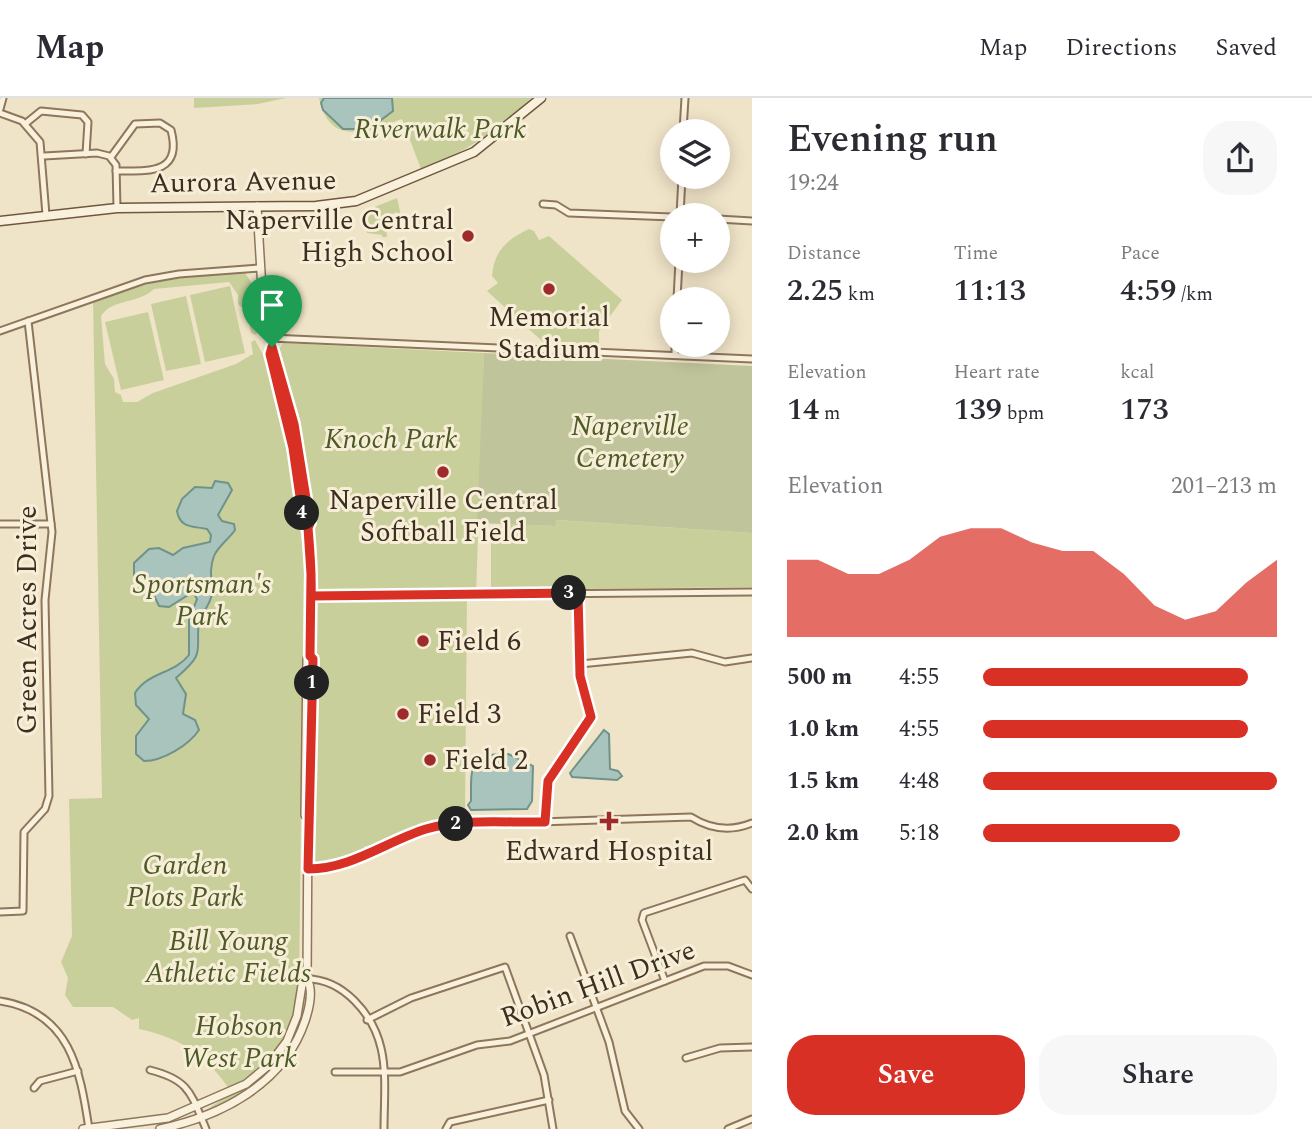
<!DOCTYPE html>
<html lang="en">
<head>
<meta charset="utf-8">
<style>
	body { margin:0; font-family:Spectral,serif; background:#f7f7f7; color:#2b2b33; height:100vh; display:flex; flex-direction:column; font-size:26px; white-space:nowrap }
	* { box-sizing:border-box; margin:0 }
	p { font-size:23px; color:#7c7c81 }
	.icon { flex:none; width:38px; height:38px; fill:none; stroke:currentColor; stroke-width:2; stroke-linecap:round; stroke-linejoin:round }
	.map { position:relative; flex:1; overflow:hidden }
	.panel { display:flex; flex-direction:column; background:#fff; width:560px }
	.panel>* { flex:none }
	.fabs { position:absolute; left:660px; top:21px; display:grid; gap:14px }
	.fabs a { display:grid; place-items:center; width:70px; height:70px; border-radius:50%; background:#fff; box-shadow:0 4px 18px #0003; font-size:35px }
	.pin { position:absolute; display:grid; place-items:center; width:60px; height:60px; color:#fff; margin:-72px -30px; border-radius:50% 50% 50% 0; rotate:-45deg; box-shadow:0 0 7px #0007 }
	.pin .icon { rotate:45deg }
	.km { position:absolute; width:35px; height:35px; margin:-18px; border-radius:50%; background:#222; color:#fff; font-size:19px; line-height:35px; text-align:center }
	.round { display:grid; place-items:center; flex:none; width:74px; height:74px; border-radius:28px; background:#f7f7f7 }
	.head { display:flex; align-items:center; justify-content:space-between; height:119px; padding:0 35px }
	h1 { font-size:38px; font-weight:600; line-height:52px }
	.metrics { display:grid; grid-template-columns:repeat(3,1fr); gap:10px; height:119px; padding:7px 35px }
	.metrics div { display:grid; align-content:center }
	.metrics b { font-size:30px; font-weight:600 }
	.metrics small { font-size:19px; font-weight:400 }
	.metrics p { font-size:19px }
	.chart { height:196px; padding:14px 35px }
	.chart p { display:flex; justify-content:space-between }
	.chart svg { width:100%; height:126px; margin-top:7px; fill:#d93025; opacity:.7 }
	.action { display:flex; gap:14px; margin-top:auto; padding:14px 35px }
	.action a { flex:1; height:80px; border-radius:28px; background:#d93025; color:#fff; font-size:28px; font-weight:600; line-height:80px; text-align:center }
	.action a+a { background:#f7f7f7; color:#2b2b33 }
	ul { padding:0 35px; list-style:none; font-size:23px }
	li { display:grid; grid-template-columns:112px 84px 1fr; align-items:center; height:52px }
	li i { height:18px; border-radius:9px; background:#d93025 }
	header { display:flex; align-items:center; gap:42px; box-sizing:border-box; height:98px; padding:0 35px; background:#fff; border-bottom:2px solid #e1e1e2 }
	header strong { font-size:33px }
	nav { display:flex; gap:38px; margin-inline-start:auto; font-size:24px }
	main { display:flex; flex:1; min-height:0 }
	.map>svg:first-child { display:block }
	.green { fill:#c9cf9b }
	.cemetery { fill:#bfc49a }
	.water { fill:#a9c4bc; stroke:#6f938a; stroke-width:2 }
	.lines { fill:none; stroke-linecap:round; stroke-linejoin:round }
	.minor-casing { stroke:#8d765c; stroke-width:9 }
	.tertiary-casing { stroke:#8d765c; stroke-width:10 }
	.secondary-casing { stroke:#6f573f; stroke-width:11 }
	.minor { stroke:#faf1dc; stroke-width:5 }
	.tertiary { stroke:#faf1dc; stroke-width:7 }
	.secondary { stroke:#faf1dc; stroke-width:8 }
	.route-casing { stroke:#fff; stroke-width:14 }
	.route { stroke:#d93025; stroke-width:9 }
	.poi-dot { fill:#9e2a2b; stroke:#f7eed8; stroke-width:2.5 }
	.labels { text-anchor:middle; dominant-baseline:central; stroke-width:6; stroke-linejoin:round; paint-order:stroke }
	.park-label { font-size:28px; font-style:italic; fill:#4d5a26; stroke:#f7eed8 }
	.street-label { font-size:28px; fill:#3d2e20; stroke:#f7eed8 }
	.poi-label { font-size:28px; fill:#3d2e20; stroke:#f7eed8 }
</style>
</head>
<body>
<header>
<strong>Map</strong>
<nav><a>Map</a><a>Directions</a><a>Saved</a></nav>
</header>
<main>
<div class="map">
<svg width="752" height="1031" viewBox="0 0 752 1031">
	<rect width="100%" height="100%" fill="#f0e4c8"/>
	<g class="green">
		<path d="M194,0H286L258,6L194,10Z"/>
		<path d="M319,0H531C499,34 464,54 421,71L402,21C367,33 330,50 319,0Z"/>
		<path d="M397,100L401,118L414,130L398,120L397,114L387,118L382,126L386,127L387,139H382V132V137L367,135L365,123L372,110Z"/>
		<path d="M529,131L534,133L539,142L549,138L622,202L599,233V246L543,244L487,193L498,185L492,178C494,153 507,141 529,131Z"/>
		<path d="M245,175L251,184L258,232L256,237L251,235L247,214L238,206V197L229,184L154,191C139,206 113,200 101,218L105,266L114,281L115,294L121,297L123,304H137L153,295L236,266L253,256L251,244L255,242L265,260L268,259L292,363L304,463L299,893C293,939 269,969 230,992C206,957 181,940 139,931V920L132,922L113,909H73L65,897L68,880L61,864L72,838L69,701L102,700L93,202L164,181Z"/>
		<path d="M230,188L245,255L205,264L190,197Z"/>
		<path d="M186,198L201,266L166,273L151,206Z"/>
		<path d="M148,214L164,282L121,292L105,224Z"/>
		<path d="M283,245L484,255L476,499L467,500L465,718L434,722L420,730L414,728L403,733V737L364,749L365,753L321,767L314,762L315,444L306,369L279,252Z"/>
		<path d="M555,422L752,435V489L491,492V445L503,426L554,428Z"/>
		<path d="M308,885C306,943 265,995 209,1010C237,990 277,979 289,942C296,924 297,900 308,885Z"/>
	</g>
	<path class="cemetery" d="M484,255L752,268V435L556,422L555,428L477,425Z"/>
	<g class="water">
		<path d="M324,0H392L393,13L369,31H343L323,12L321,5Z"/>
		<path d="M215,383L228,385L232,392L218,417L222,423L234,426L235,432C229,441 218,448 214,458C204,486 224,489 199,520C195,556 207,553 176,580L186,596L183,616L195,622L199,632C189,647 163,663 144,663L136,656V638L149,621L136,607L135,595C148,574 174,576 189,557V522L197,501L193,494L169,509L159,508L152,493L138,487L134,477V465L149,451L159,450L173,457L183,450L210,444L211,437L207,431C194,428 180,431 177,413L182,401L195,389L212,390Z"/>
		<path d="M604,632L609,636L610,671L618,673L622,678L617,682L572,679L570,675Z"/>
		<path d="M508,656L533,668L532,703L527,711L471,712L468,707L471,703C471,670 468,655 508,656Z"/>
	</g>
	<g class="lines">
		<g class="minor-casing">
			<g id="minor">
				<path d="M0,11L3,0"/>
				<path d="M0,15L22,23L40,44L46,117"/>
				<path d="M25,26L41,13L82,17L88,24L86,56"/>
				<path d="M683,33L685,0"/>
				<path d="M44,58L97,55L109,58L116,67L117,110"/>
				<path d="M111,59L135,26L160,25L171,32C183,77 147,73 116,73"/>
				<path d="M543,106L556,107L569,115L672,119"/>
				<path d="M680,117L682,79"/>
				<path d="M718,121L752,123"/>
				<path d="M677,201L679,163"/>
				<path d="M0,233L145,182L179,176L259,170"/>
				<path d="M270,240L752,261"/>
				<path d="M675,257V247"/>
				<path d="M0,426H51"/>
				<path d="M311,498L752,494"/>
				<path d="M580,566L692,555L725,564L752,560"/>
				<path d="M545,724L548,683L591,619L580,577L578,495"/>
				<path d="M308,771C357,771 399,738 446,727L691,719C710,731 730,734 752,725"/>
				<path d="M0,814L23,813L24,734L45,711L49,698L45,502L52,434L28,223"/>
				<path d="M570,838L609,944L625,1013L639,1031"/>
				<path d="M307,881C343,881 373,916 381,950C387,975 384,1005 384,1031"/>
				<path d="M665,883L642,822L644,815L742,783L745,782L752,791"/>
				<path d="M0,903C70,914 80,971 89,1031"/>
				<path d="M367,922L411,900L505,869L544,977L553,1031"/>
				<path d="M686,960L720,950L752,949"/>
				<path d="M150,972C190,982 191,996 206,1031"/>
				<path d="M335,974H400L477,947L510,943L704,868H728L752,877"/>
				<path d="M34,990L40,983L78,973"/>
				<path d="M446,1031L450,1024L549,1002"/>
				<path d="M728,1031L752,1021"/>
			</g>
		</g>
		<g class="tertiary-casing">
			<g id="tertiary">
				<path d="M257,108L263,208L294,326L310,425V558L313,561L311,718L308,721"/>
				<path d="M272,249L270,256L293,350L304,426L308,430"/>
				<path d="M83,1031L168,1020L246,986L269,967L287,943L297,918L302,887L307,881"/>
				<path d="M160,1031C221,1018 284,986 305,923C309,911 314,893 307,881L308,721L305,717L307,561L310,558"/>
			</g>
		</g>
		<g class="secondary-casing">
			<path id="secondary" d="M0,123L117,110L316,108L356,103L474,54L541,0"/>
		</g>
		<use href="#minor" class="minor"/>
		<use href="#tertiary" class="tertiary"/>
		<use href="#secondary" class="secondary"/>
	</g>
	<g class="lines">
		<g class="route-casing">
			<path id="route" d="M272,249L294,326L310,425L308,430L311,476L310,558L313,561L308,771C351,771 385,744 426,731C463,720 507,725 545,724L548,683L591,619L580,578L578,495L311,498C312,475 310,453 308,430L304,426L293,350L270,256L272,249"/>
		</g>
		<use href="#route" class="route"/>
	</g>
	<g class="poi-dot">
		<circle cx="468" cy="138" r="7"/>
		<circle cx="549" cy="191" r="7"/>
		<circle cx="443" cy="374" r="7"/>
		<circle cx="423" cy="543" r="7"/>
		<circle cx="403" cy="616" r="7"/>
		<circle cx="430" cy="662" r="7"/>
		<path d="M605.5 712.5h7v7h7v7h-7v7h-7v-7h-7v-7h7z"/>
	</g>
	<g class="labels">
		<g class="park-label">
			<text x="440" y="31">Riverwalk Park</text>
			<text x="630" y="328">Naperville<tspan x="630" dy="32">Cemetery</tspan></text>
			<text x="391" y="341">Knoch Park</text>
			<text x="202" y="486">Sportsman's<tspan x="202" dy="32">Park</tspan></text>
			<text x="185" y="767">Garden<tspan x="185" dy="32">Plots Park</tspan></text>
			<text x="228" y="843">Bill Young<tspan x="228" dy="32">Athletic Fields</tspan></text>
			<text x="239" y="928">Hobson<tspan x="239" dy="32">West Park</tspan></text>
		</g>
		<g class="street-label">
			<text transform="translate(243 84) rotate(-1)">Aurora Avenue</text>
			<text transform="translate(27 522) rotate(-90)">Green Acres Drive</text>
			<text transform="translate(598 886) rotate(-20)">Robin Hill Drive</text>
		</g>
		<g class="poi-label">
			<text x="454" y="122" text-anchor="end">Naperville Central<tspan x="454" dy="32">High School</tspan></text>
			<text x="549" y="219">Memorial<tspan x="549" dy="32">Stadium</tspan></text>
			<text x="443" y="402">Naperville Central<tspan x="443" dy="32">Softball Field</tspan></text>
			<text x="437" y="543" text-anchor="start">Field 6</text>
			<text x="417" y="616" text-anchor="start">Field 3</text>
			<text x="444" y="662" text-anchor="start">Field 2</text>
			<text x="609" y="753">Edward Hospital</text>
		</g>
	</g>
</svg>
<div class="fabs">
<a><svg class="icon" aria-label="layers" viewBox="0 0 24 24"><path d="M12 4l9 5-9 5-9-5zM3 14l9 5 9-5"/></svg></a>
<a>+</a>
<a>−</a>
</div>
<div class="pin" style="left:272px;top:249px;background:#1e9e55"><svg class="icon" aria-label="arrive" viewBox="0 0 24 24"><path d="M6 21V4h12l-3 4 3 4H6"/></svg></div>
<b class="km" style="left:312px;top:585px">1</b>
<b class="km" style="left:456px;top:726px">2</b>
<b class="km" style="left:569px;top:495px">3</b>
<b class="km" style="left:302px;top:415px">4</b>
</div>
<section class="panel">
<div class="head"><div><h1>Evening run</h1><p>19:24</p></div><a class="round"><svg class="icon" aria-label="share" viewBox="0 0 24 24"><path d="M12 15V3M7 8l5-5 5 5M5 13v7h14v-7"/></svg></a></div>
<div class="metrics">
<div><p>Distance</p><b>2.25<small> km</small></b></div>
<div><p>Time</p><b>11:13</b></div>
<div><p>Pace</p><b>4:59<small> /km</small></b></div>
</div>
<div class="metrics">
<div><p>Elevation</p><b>14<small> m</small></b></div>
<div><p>Heart rate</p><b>139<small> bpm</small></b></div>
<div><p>kcal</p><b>173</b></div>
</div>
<div class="chart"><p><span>Elevation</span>201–213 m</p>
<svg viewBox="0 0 160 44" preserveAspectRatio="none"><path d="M0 44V17L10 17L20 22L30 22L40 17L50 9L60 6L70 6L80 11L90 14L100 14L110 22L120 33L130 38L140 35L150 25L160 17V44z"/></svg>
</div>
<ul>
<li><b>500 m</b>4:55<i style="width:90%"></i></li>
<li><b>1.0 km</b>4:55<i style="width:90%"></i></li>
<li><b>1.5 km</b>4:48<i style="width:100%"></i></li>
<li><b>2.0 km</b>5:18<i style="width:67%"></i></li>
</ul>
<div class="action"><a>Save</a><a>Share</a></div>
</section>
</main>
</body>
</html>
